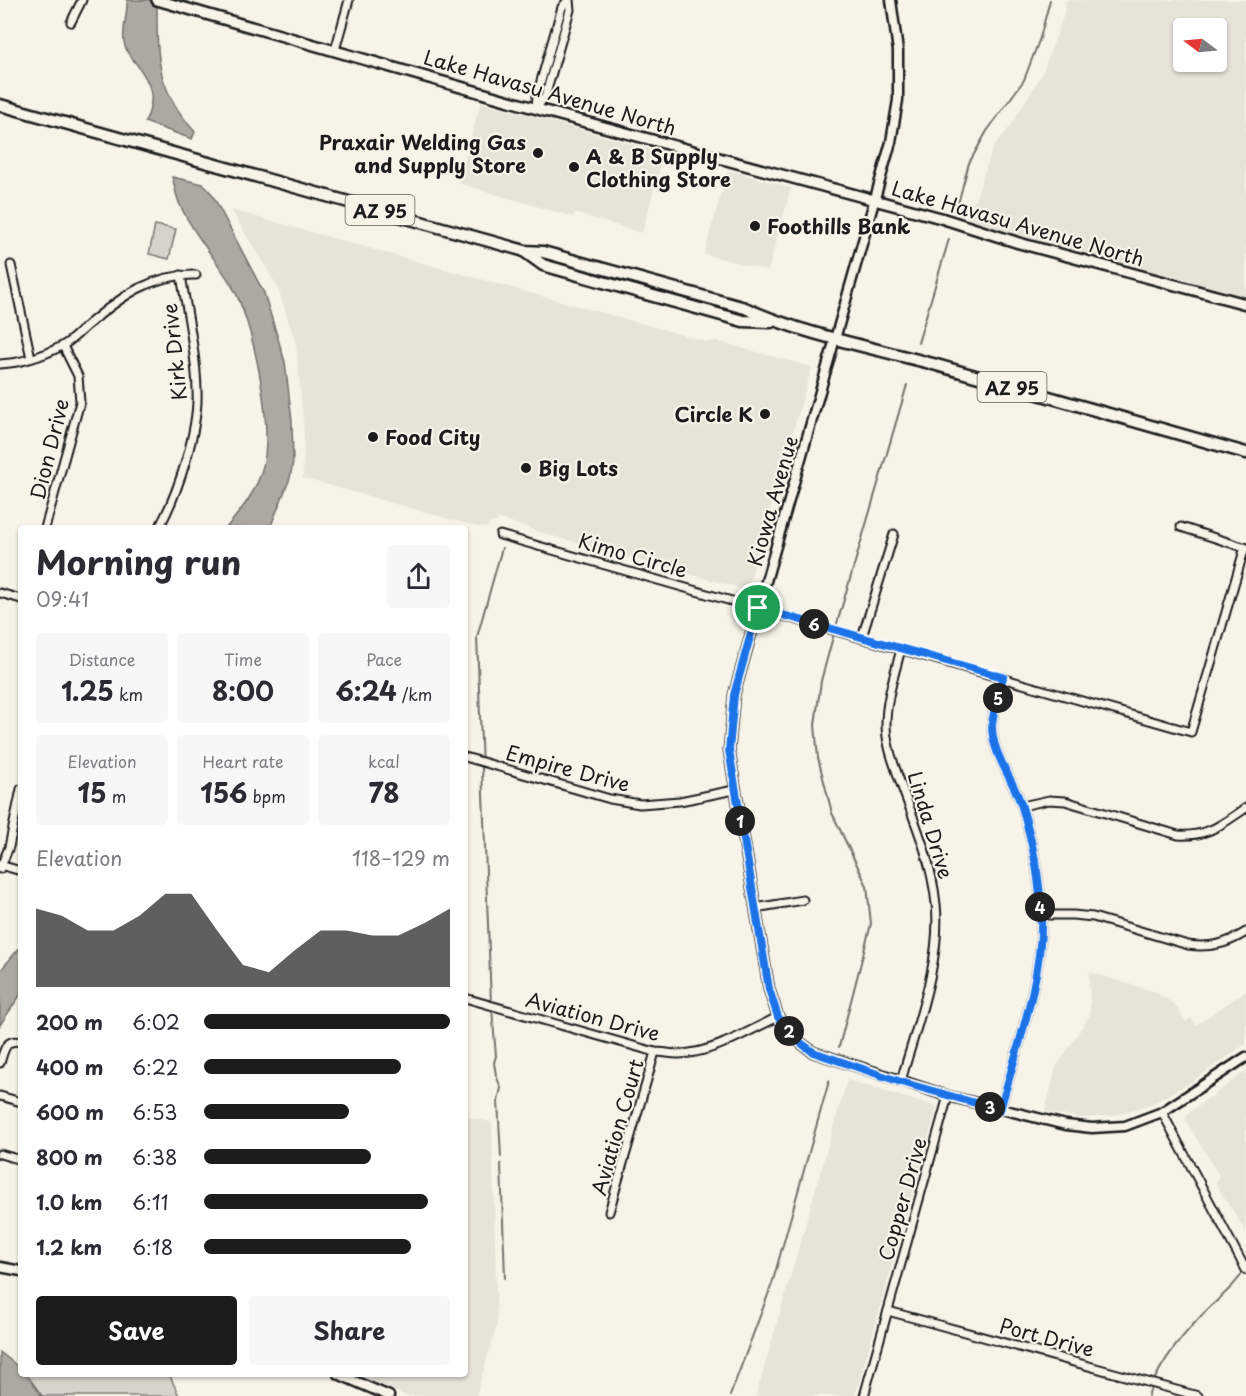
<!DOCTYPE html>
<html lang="en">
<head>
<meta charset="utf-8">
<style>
	body { margin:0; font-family:"Playpen Sans",sans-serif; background:#f7f7f7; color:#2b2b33; height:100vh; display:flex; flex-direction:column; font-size:22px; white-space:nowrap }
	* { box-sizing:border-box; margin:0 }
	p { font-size:20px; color:#7c7c81 }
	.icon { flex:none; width:33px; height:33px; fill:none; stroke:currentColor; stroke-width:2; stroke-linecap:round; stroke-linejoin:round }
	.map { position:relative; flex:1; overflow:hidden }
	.details { position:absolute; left:18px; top:525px; width:450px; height:852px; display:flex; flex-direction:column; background:#fff; border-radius:6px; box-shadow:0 2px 4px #0004 }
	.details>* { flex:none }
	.needle { width:39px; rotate:286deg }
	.controls { position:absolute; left:1173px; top:18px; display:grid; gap:12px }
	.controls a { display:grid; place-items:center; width:54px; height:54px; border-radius:6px; background:#fff; box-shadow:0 2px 4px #0004; font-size:30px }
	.pin { position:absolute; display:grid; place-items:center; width:51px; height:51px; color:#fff; margin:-26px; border:3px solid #fff; border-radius:50%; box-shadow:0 2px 6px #0007 }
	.km { position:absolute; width:30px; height:30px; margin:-15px; border-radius:50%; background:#222; color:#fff; font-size:16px; line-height:30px; text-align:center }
	.round { display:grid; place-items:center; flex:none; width:63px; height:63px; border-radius:6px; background:#f7f7f7 }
	.summary { display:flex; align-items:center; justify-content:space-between; height:102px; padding:0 18px }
	h1 { font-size:33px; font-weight:700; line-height:45px }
	.metrics { display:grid; grid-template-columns:repeat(3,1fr); gap:9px; height:102px; padding:6px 18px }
	.metrics div { display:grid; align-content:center; border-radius:6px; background:#f7f7f7; text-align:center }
	.metrics b { font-size:26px; font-weight:700 }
	.metrics small { font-size:16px; font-weight:400 }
	.metrics p { font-size:16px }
	.chart { height:168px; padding:12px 18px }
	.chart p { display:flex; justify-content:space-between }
	.chart svg { width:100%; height:108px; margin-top:6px; fill:#1c1c1c; opacity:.7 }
	.button { display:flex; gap:12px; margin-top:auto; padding:12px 18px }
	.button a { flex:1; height:69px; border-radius:6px; background:#1c1c1c; color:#fff; font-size:24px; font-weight:700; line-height:69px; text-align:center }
	.button a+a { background:#f7f7f7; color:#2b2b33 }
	ul { padding:0 18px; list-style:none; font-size:20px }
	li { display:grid; grid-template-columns:96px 72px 1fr; align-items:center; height:45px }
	li i { height:15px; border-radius:8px; background:#1c1c1c }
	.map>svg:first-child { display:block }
	.built { fill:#e6e3d9; fill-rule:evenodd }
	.green { fill:#d7d3cb; stroke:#7a7874; stroke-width:1.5 }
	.water { fill:#aca9a2; stroke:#72716c; stroke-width:1.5 }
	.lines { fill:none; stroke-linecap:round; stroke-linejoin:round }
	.stream { stroke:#72716c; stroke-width:2 }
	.minor-casing { stroke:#1c1c1c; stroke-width:11 }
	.tertiary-casing { stroke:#1c1c1c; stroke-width:13 }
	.secondary-casing { stroke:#1c1c1c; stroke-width:14 }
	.trunk-casing { stroke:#1c1c1c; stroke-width:15 }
	.minor { stroke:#f7f3e8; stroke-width:7 }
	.tertiary { stroke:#f7f3e8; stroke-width:8 }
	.secondary { stroke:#f7f3e8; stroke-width:9 }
	.trunk { stroke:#f7f3e8; stroke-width:10 }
	.route-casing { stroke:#fff; stroke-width:12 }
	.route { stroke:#1a73e8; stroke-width:8 }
	.poi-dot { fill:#1c1c1c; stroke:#f7f3e8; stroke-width:2 }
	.labels { text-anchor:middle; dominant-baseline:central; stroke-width:4.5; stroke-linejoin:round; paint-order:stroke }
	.shield { fill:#f7f3e8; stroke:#5e5c59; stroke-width:1.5 }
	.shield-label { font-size:18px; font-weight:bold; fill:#1c1c1c }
	.street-label { font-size:20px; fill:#1c1c1c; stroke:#f7f3e8 }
	.poi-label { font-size:20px; font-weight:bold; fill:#1c1c1c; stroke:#f7f3e8; text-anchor:start }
</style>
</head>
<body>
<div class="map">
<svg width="1246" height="1396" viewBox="0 0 1246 1396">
	<rect width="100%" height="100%" fill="#f7f3e8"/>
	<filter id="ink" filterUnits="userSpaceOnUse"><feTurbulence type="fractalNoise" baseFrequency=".0167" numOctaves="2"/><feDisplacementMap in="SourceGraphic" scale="12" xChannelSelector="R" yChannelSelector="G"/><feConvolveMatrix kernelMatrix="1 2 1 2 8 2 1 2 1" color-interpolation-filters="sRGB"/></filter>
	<g filter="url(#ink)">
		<g class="built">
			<path d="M1066,0H1246V300L980,225L968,220L993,148L1010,127L1042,74L1064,14ZM1184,28H1216V62H1184Z"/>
			<path d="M481,102L664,153L642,233L574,213L573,217L458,183Z"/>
			<path d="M728,170L791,188L768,271L704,254Z"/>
			<path d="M231,210L708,342L716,341L812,367L747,590L545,534L498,518L497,522H492L486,528L474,526L303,478L304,432L296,344L277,286Z"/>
			<path d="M1089,972L1156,992L1175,1005L1186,1022L1191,1018L1196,1025L1246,991V1044L1191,1082L1149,1105L1115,1115L1095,1117L1081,1118L1045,1112L1056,1067L1090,1015Z"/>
			<path d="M1246,1071V1232L1215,1183L1219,1176L1185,1119L1187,1114Z"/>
			<path d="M847,1080L937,1107L855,1396H756Z"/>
			<path d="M465,1117L492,1122L497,1325L476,1396H406L353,1374H465Z"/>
		</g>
		<g class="green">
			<path d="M155,225L176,229L169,259L149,254Z"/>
			<path d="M21,1363V1374H169L179,1396H0V1384Z"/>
		</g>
		<g class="water">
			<path d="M127,0H157C157,57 155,87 195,132L192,139L145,122C157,97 151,83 135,62C130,56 125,50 124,42C122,28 128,14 127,0Z"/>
			<path d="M172,177L203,184L212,194L264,293L285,362L292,421L293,462L290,478L270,528H226C242,509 257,491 263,466C274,425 253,320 231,284C215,258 194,235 181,207C176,198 175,186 172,177Z"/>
			<path d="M21,946V994L0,1025V971Z"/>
			<path d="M0,1352L21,1369V1374L27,1375L42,1396H0Z"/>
		</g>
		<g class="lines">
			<g class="stream">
				<path d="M956,211L969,163L987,131L1024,80L1040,38L1050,0"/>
				<path d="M918,343L949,239"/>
				<path d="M836,627L907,385"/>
				<path d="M834,633L821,681L815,725L818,758L832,813L867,886L871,924L839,1047"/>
				<path d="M491,1003L477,637L502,548"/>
				<path d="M492,1009L496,1056L494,1063L496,1075L501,1088L498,1101L501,1157"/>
				<path d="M501,1164L505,1278"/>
				<path d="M730,1396L772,1284L829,1081"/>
				<path d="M1148,1396C1157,1367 1181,1337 1202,1315C1216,1300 1233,1289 1244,1271"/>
			</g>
			<g class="minor-casing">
				<g id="minor">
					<path d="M71,22L82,0"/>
					<path d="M335,50L349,0"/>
					<path d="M536,108L545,97L570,10L569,0"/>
					<path d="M536,108L537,95L562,7L568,0"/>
					<path d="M11,265L31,358"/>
					<path d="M0,364C21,363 43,356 62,346C72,341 81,330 90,323C122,296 152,274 196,275"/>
					<path d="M1181,527L1246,548"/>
					<path d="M45,528L80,402L78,376L63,346"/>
					<path d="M159,528C178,493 199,430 197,390C196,352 187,313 181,275"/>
					<path d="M500,535L1191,732L1245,547"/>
					<path d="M0,593L21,599"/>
					<path d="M862,637L894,534"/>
					<path d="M465,757L610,799L640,804L680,801L734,790"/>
					<path d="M1022,806L1049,800L1065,801L1178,835C1208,837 1222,824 1246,808"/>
					<path d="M0,865L21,871"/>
					<path d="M0,869L9,847L21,789"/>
					<path d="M755,908L803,900"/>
					<path d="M1041,915H1073L1093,917L1188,945C1210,948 1227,944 1246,932"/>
					<path d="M465,998L655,1052C663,1052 671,1054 679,1054C714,1053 748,1031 778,1017"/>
					<path d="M0,1063C4,1051 5,1038 21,1042"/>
					<path d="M901,1081C916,1027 942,961 936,904C932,864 917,827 903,790C896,769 886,747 886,724C886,699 895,673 901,649"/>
					<path d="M0,1096L21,1102"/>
					<path d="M1000,1110C1016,1051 1044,974 1041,914C1040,879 1032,840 1022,807C1014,780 992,755 992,726C993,710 999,693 1003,677"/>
					<path d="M1162,1112L1246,1270"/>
					<path d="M0,1154L21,1160"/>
					<path d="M609,1212L655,1052"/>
					<path d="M888,1311L1198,1396"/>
					<path d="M864,1396L948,1096"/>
				</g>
			</g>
			<g class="tertiary-casing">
				<g id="tertiary">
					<path d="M891,0L898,51V100L891,142L751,634L734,695L729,750L769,989L778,1017L793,1037L813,1052L948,1096L1066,1125L1092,1128L1125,1126L1162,1112L1246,1057"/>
					<path d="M0,1267L21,1271"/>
					<path d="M338,1374L389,1396"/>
				</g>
			</g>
			<g class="secondary-casing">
				<path id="secondary" d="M157,0L541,110L941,218L1019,243L1246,304"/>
			</g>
			<g class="trunk-casing">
				<g id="trunk">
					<path d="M0,105L525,251L543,252L745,308C805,335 870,347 933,364C1038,393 1142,423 1246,453"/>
					<path d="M525,252L543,265L603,282L743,321L771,322"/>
				</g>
			</g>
			<use href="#minor" class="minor"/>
			<use href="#tertiary" class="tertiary"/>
			<use href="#secondary" class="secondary"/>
			<use href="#trunk" class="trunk"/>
		</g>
	</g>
	<g class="lines" filter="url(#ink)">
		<g class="route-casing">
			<path id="route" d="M758,608L1003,677C999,693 993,710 992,726C992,755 1014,780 1022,807C1032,840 1040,879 1041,914C1044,974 1016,1051 1000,1110L901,1082L813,1052L793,1037L778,1017L769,989L729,750L734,695Z"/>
		</g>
		<use href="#route" class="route"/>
	</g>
	<g class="poi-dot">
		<circle cx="538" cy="153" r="6"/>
		<circle cx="574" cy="167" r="6"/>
		<circle cx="755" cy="226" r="6"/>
		<circle cx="765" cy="414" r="6"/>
		<circle cx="373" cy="437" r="6"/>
		<circle cx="526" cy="468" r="6"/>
	</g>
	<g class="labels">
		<g class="shield">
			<rect x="345.5" y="195" width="69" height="30" rx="4.5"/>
			<rect x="977.5" y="372" width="69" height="30" rx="4.5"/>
		</g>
		<g class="shield-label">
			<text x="380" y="210">AZ 95</text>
			<text x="1012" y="387">AZ 95</text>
		</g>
		<g class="street-label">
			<text transform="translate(550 92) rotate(16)">Lake Havasu Avenue North</text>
			<text transform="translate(1018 223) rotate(16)">Lake Havasu Avenue North</text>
			<text transform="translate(174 352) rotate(-96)">Kirk Drive</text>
			<text transform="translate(49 449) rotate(-76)">Dion Drive</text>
			<text transform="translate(772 501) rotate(-74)">Kiowa Avenue</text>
			<text transform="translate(633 555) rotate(16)">Kimo Circle</text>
			<text transform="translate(568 768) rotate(15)">Empire Drive</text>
			<text transform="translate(931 825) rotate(73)">Linda Drive</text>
			<text transform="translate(593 1016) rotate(15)">Aviation Drive</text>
			<text transform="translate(617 1127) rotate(-74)">Aviation Court</text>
			<text transform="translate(902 1199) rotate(-74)">Copper Drive</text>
			<text transform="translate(1047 1337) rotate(15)">Port Drive</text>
		</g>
		<g class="poi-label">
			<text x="526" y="142" text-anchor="end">Praxair Welding Gas<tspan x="526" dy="23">and Supply Store</tspan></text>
			<text x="586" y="156">A &amp; B Supply<tspan x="586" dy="23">Clothing Store</tspan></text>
			<text x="767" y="226">Foothills Bank</text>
			<text x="753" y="414" text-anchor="end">Circle K</text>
			<text x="385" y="437">Food City</text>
			<text x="538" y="468">Big Lots</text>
		</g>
	</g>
</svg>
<div class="controls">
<a><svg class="needle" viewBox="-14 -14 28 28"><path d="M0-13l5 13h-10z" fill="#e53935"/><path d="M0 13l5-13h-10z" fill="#7c7c81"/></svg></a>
</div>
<div class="pin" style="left:758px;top:608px;background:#1e9e55"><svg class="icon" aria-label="arrive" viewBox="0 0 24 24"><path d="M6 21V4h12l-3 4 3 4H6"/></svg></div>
<b class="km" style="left:740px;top:821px">1</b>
<b class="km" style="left:789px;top:1031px">2</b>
<b class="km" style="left:990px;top:1107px">3</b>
<b class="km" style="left:1040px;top:907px">4</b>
<b class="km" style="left:998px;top:698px">5</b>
<b class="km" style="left:814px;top:624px">6</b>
<section class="details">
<div class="summary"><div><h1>Morning run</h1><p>09:41</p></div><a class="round"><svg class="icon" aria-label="share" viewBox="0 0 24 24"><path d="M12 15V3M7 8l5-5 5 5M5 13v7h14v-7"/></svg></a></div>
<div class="metrics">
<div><p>Distance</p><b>1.25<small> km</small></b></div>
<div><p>Time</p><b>8:00</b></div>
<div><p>Pace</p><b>6:24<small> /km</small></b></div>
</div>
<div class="metrics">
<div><p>Elevation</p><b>15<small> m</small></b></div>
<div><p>Heart rate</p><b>156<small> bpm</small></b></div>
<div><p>kcal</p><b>78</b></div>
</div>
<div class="chart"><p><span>Elevation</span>118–129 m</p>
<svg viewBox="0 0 160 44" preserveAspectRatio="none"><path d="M0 44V12L10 15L20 21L30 21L40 15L50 6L60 6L70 21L80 35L90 38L100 29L110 21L120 21L130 23L140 23L150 18L160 12V44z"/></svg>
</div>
<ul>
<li><b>200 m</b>6:02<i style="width:100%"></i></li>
<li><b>400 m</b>6:22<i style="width:80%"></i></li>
<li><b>600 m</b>6:53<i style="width:59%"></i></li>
<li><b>800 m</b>6:38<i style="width:68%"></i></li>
<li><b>1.0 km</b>6:11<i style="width:91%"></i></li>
<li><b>1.2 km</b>6:18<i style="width:84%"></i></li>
</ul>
<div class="button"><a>Save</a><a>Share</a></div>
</section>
</div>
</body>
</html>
